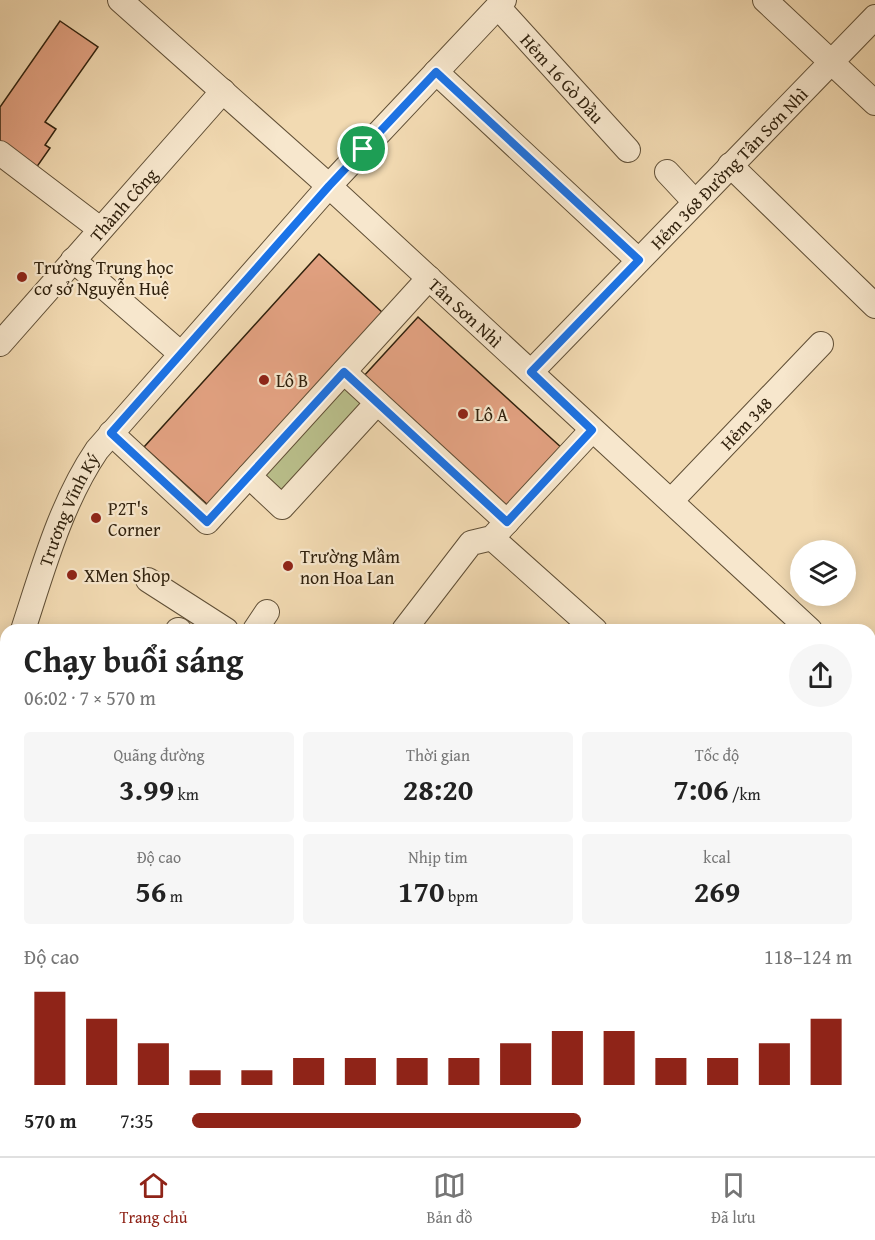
<!DOCTYPE html>
<html lang="vi">
<head>
<meta charset="utf-8">
<style>
	body { margin:0; font-family:"Gentium Book Plus",serif; background:#f6f6f6; color:#222; height:100vh; display:flex; flex-direction:column; font-size:22px; white-space:nowrap }
	* { box-sizing:border-box; margin:0 }
	p { font-size:20px; color:#767676 }
	.icon { flex:none; width:33px; height:33px; fill:none; stroke:currentColor; stroke-width:2; stroke-linecap:round; stroke-linejoin:round }
	.map { position:relative; flex:1; overflow:hidden }
	.drawer { position:absolute; left:0px; top:624px; width:876px; height:532px; display:flex; flex-direction:column; background:#fff; border-radius:18px 18px 0 0; box-shadow:0 3px 15px #0003 }
	.drawer>* { flex:none }
	.fabs { position:absolute; left:790px; top:540px; display:grid; gap:12px }
	.fabs a { display:grid; place-items:center; width:66px; height:66px; border-radius:50%; background:#fff; box-shadow:0 3px 15px #0003; font-size:30px }
	.pin { position:absolute; display:grid; place-items:center; width:51px; height:51px; color:#fff; margin:-26px; border:3px solid #fff; border-radius:50%; box-shadow:0 2px 6px #0007 }
	.round { display:grid; place-items:center; flex:none; width:63px; height:63px; border-radius:32px; background:#f6f6f6 }
	.head { display:flex; align-items:center; justify-content:space-between; height:102px; padding:0 24px }
	h1 { font-size:33px; font-weight:700; line-height:45px }
	.stats { display:grid; grid-template-columns:repeat(3,1fr); gap:9px; height:102px; padding:6px 24px }
	.stats div { display:grid; align-content:center; border-radius:6px; background:#f6f6f6; text-align:center }
	.stats b { font-size:30px; font-weight:700 }
	.stats small { font-size:16px; font-weight:400 }
	.stats p { font-size:16px }
	.chart { height:168px; padding:12px 24px }
	.chart p { display:flex; justify-content:space-between }
	.chart svg { width:100%; height:108px; margin-top:6px; stroke:#8f2418; stroke-width:6 }
	ul { padding:0 24px; list-style:none; font-size:20px }
	li { display:grid; grid-template-columns:96px 72px 1fr; align-items:center; height:45px }
	li i { height:15px; border-radius:8px; background:#8f2418 }
	.tabs { display:flex; justify-content:space-around; align-items:center; height:84px; border-top:2px solid #e0e0e0; background:#fff; font-size:16px; color:#767676 }
	.tabs a { display:grid; justify-items:center; gap:3px }
	.tabs .active { color:#8f2418 }
	.map>svg:first-child { display:block }
	.green { fill:#bac08c; stroke:#75704c; stroke-width:1.5 }
	.building { fill:#e3a282; stroke:#30210d; stroke-width:1.5 }
	.lines { fill:none; stroke-linecap:round; stroke-linejoin:round }
	.minor-casing { stroke:#604f36; stroke-width:26 }
	.minor { stroke:#f7e7cd; stroke-width:24 }
	.route-casing { stroke:#fff; stroke-width:12 }
	.route { stroke:#1a73e8; stroke-width:8 }
	.poi-dot { fill:#8f2418; stroke:#f7e7cd; stroke-width:2 }
	.labels { text-anchor:middle; dominant-baseline:central; stroke-width:4.5; stroke-linejoin:round; paint-order:stroke }
	.street-label { font-size:18px; fill:#30210d; stroke:#f7e7cd }
	.poi-label { font-size:18px; fill:#30210d; stroke:#f7e7cd; text-anchor:start }
</style>
</head>
<body>
<div class="map">
<svg width="875" height="1156" viewBox="0 0 875 1156">
	<rect width="100%" height="100%" fill="#f2dab2"/>
	<filter id="stains"><feTurbulence type="fractalNoise" baseFrequency=".00333" numOctaves="4"/><feColorMatrix values="0 0 0 0 .2 0 0 0 0 .09 0 0 0 0 .02 0 0 0 .5 -.17"/></filter>
	<radialGradient id="worn" r=".72"><stop offset=".6" stop-color="#630" stop-opacity="0"/><stop offset="1" stop-color="#630" stop-opacity=".3"/></radialGradient>
	<g class="green">
		<path d="M344,382L368,405L284,496L260,474Z"/>
		<path d="M583,1151H639L646,1156H589Z"/>
	</g>
	<g class="building">
		<path d="M60,21L98,47L45,122L56,129L45,145L50,148L36,168L0,142V107Z"/>
		<path d="M319,254L383,313L209,506L144,447Z"/>
		<path d="M418,317L563,449L507,511L362,378Z"/>
	</g>
	<g class="lines">
		<g class="minor-casing">
			<g id="minor">
				<path id="s1" d="M120,0L329,186L810,630"/>
				<path d="M765,0L875,103"/>
				<path id="s2" d="M498,7L628,150"/>
				<path d="M436,72L638,260"/>
				<path d="M0,153L100,229"/>
				<path d="M730,165L875,306"/>
				<path d="M667,172L695,202"/>
				<path d="M73,260L181,354"/>
				<path id="s3" d="M0,344L223,91"/>
				<path d="M344,372L507,522"/>
				<path id="s4" d="M531,372L875,17"/>
				<path d="M111,433L207,522L429,278"/>
				<path d="M249,476L282,507L377,403"/>
				<path id="s5" d="M671,501L821,344"/>
				<path d="M492,538L595,630"/>
				<path d="M148,580L226,630"/>
				<path id="s6" d="M23,630C43,569 61,503 97,450L329,186L504,0"/>
				<path d="M178,630H179"/>
				<path d="M255,630L267,612"/>
				<path d="M404,630L471,543L492,538L592,430"/>
				<path d="M870,685L875,690"/>
				<path d="M0,696L6,679"/>
				<path d="M870,878L875,882"/>
				<path d="M870,1111L875,1105"/>
				<path d="M0,1139L6,1142"/>
				<path d="M29,1150L44,1156"/>
				<path d="M567,1150L574,1156"/>
				<path d="M655,1150L662,1156"/>
				<path d="M867,1150L873,1156"/>
				<path d="M114,1156L117,1150"/>
				<path d="M264,1156L269,1150"/>
				<path d="M436,1156L441,1150"/>
			</g>
		</g>
		<use href="#minor" class="minor"/>
	</g>
	<g class="lines">
		<g class="route-casing">
			<path id="route" d="M436,72L639,260L531,372L592,430L507,522L344,372L207,522L111,433L329,186Z"/>
		</g>
		<use href="#route" class="route"/>
	</g>
	<g class="poi-dot">
		<circle cx="22" cy="277" r="6"/>
		<circle cx="264" cy="380" r="6"/>
		<circle cx="463" cy="414" r="6"/>
		<circle cx="96" cy="518" r="6"/>
		<circle cx="288" cy="566" r="6"/>
		<circle cx="72" cy="575" r="6"/>
	</g>
	<g class="labels">
		<g class="street-label">
			<text stroke="none"><textPath href="#s2" startOffset="96">Hẻm 16 Gò Dầu</textPath></text>
			<text stroke="none"><textPath href="#s4" startOffset="284">Hẻm 368 Đường Tân Sơn Nhì</textPath></text>
			<text stroke="none"><textPath href="#s3" startOffset="186">Thành Công</textPath></text>
			<text stroke="none"><textPath href="#s1" startOffset="466">Tân Sơn Nhì</textPath></text>
			<text stroke="none"><textPath href="#s5" startOffset="108">Hẻm 348</textPath></text>
			<text stroke="none"><textPath href="#s6" startOffset="129">Trương Vĩnh Ký</textPath></text>
		</g>
		<g class="poi-label">
			<text x="34" y="267">Trường Trung học<tspan x="34" dy="21">cơ sở Nguyễn Huệ</tspan></text>
			<text x="276" y="380">Lô B</text>
			<text x="475" y="414">Lô A</text>
			<text x="108" y="508">P2T's<tspan x="108" dy="21">Corner</tspan></text>
			<text x="300" y="556">Trường Mầm<tspan x="300" dy="21">non Hoa Lan</tspan></text>
			<text x="84" y="575">XMen Shop</text>
		</g>
	</g>
	<rect width="100%" height="100%" filter="url(#stains)"/>
	<rect width="100%" height="100%" fill="url(#worn)"/>
</svg>
<div class="fabs">
<a><svg class="icon" aria-label="layers" viewBox="0 0 24 24"><path d="M12 4l9 5-9 5-9-5zM3 14l9 5 9-5"/></svg></a>
</div>
<div class="pin" style="left:363px;top:149px;background:#1e9e55"><svg class="icon" aria-label="arrive" viewBox="0 0 24 24"><path d="M6 21V4h12l-3 4 3 4H6"/></svg></div>
<section class="drawer">
<div class="head"><div><h1>Chạy buổi sáng</h1><p>06:02 · 7 × 570 m</p></div><a class="round"><svg class="icon" aria-label="share" viewBox="0 0 24 24"><path d="M12 15V3M7 8l5-5 5 5M5 13v7h14v-7"/></svg></a></div>
<div class="stats">
<div><p>Quãng đường</p><b>3.99<small> km</small></b></div>
<div><p>Thời gian</p><b>28:20</b></div>
<div><p>Tốc độ</p><b>7:06<small> /km</small></b></div>
</div>
<div class="stats">
<div><p>Độ cao</p><b>56<small> m</small></b></div>
<div><p>Nhịp tim</p><b>170<small> bpm</small></b></div>
<div><p>kcal</p><b>269</b></div>
</div>
<div class="chart"><p><span>Độ cao</span>118–124 m</p>
<svg viewBox="0 0 160 44" preserveAspectRatio="none"><path d="M5 44V6M15 44V17M25 44V27M35 44V38M45 44V38M55 44V33M65 44V33M75 44V33M85 44V33M95 44V27M105 44V22M115 44V22M125 44V33M135 44V33M145 44V27M155 44V17"/></svg>
</div>
<ul>
<li><b>570 m</b>7:35<i style="width:59%"></i></li>
</ul>
</section>
</div>
<nav class="tabs">
<a class="active"><svg class="icon" aria-label="home" viewBox="0 0 24 24"><path d="M3 11l9-7 9 7M6 9v11h12V9"/></svg>Trang chủ</a>
<a><svg class="icon" aria-label="map" viewBox="0 0 24 24"><path d="M3 6l6-2 6 2 6-2v14l-6 2-6-2-6 2zM9 4v14M15 6v14"/></svg>Bản đồ</a>
<a><svg class="icon" aria-label="saved" viewBox="0 0 24 24"><path d="M7 4h10v16l-5-4-5 4z"/></svg>Đã lưu</a>
</nav>
</body>
</html>
